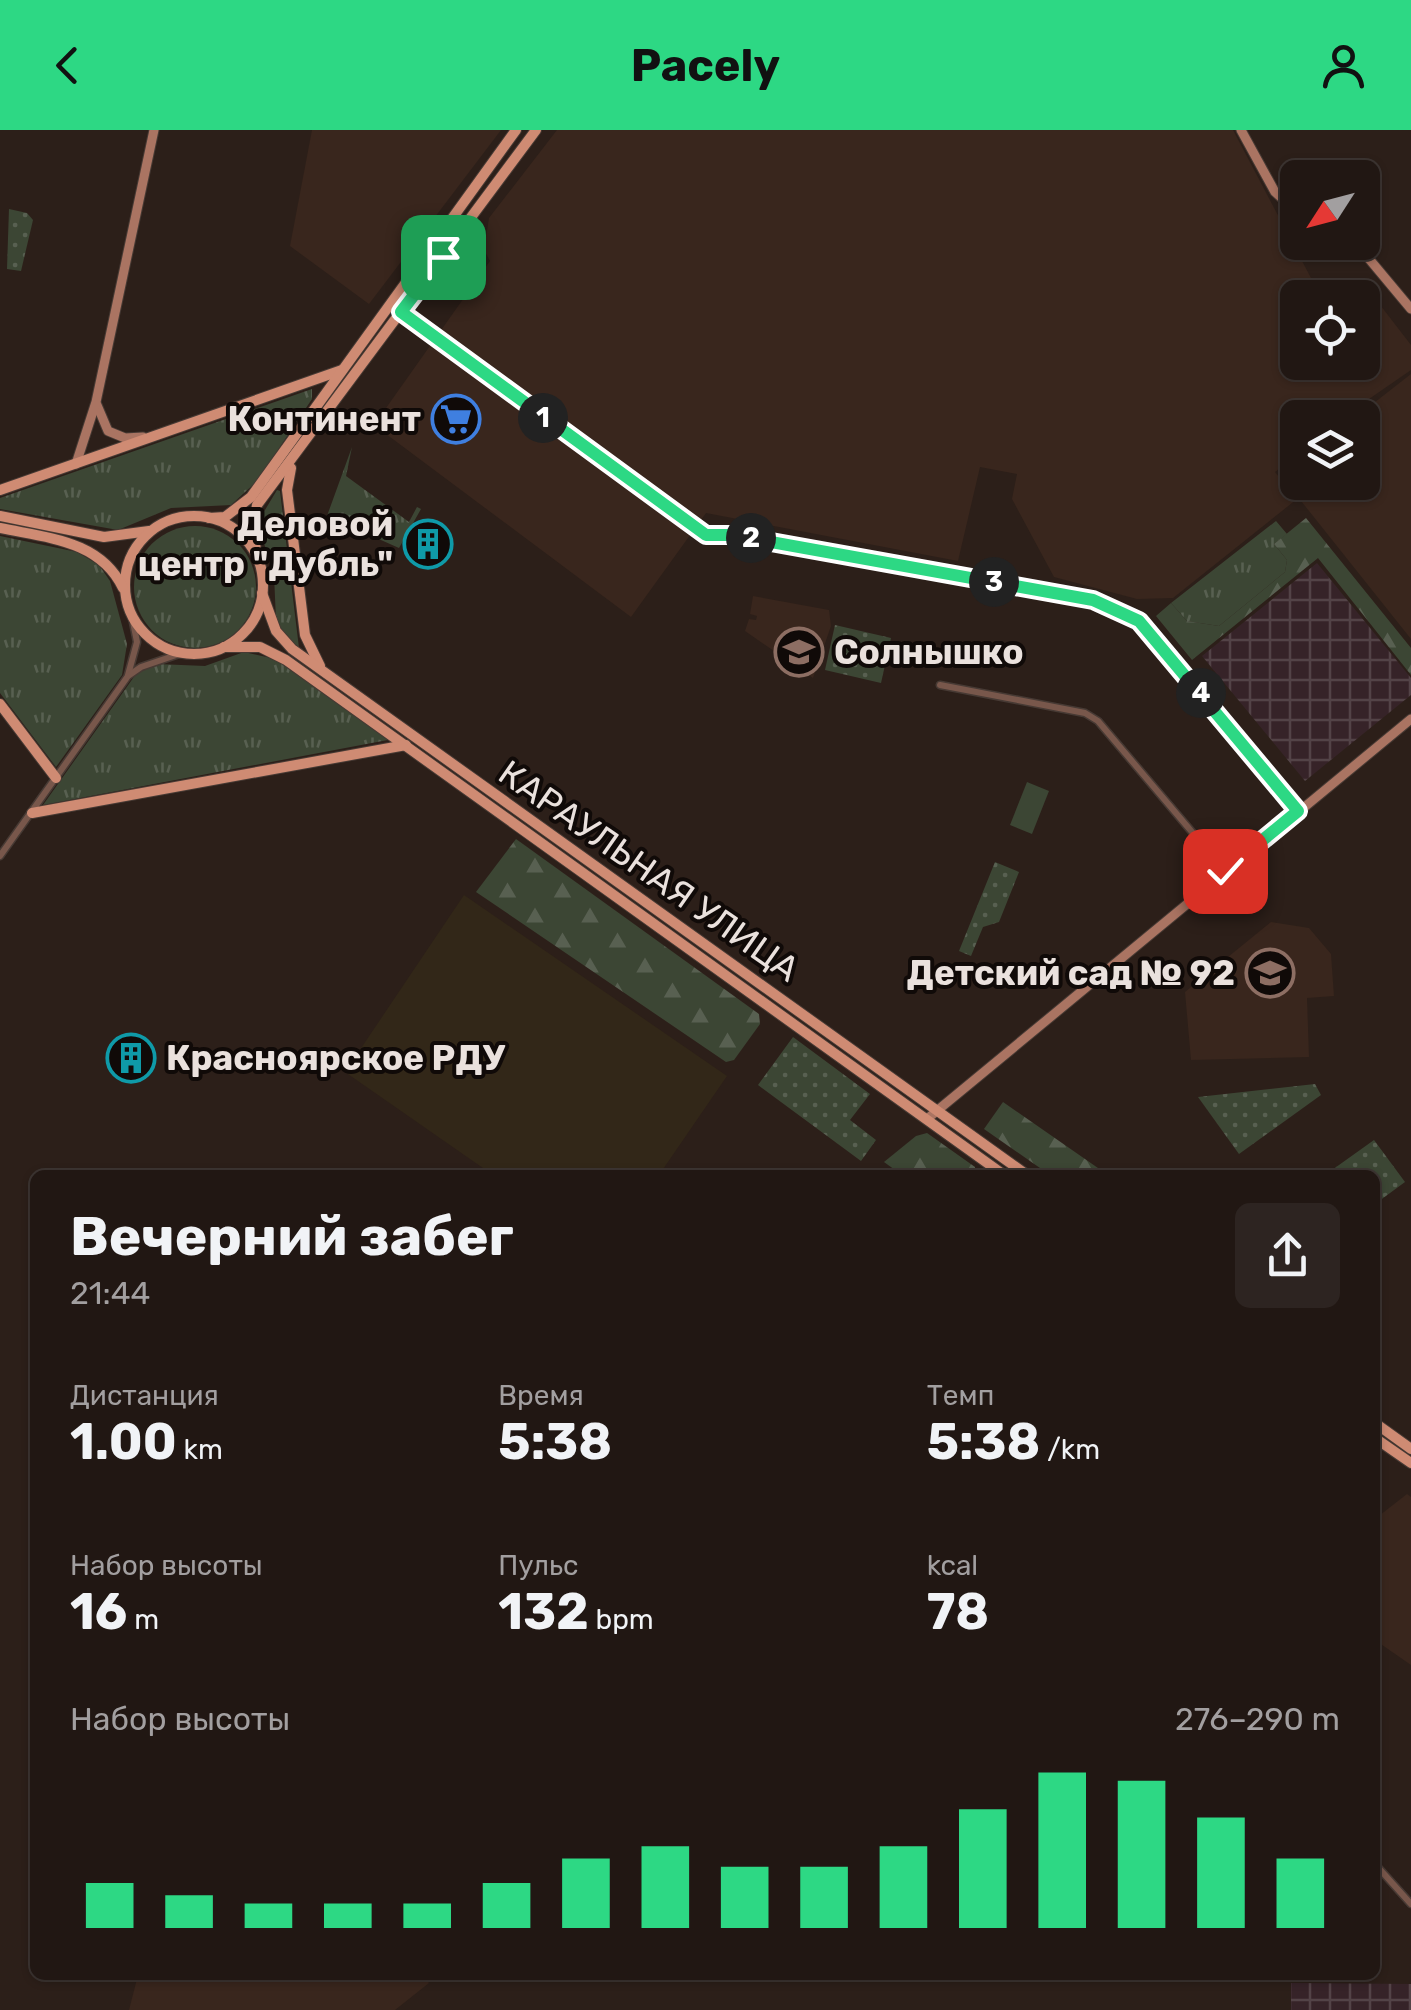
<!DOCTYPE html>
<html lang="ru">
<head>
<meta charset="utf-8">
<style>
	body { margin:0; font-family:Rubik,sans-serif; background:#2d2421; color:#f1f3f6; height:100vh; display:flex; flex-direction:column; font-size:38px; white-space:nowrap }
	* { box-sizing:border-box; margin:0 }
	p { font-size:32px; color:#a29fa0 }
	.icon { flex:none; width:55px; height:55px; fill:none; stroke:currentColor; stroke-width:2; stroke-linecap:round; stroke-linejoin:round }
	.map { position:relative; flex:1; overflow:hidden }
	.side { position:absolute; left:30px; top:1040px; width:1350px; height:810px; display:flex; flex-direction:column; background:#211713; border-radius:15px; box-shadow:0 2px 8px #0004,0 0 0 2px #3e3633 }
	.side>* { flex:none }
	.needle { width:65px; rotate:234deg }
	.fabs { position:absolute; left:1280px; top:30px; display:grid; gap:20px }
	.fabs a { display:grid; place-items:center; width:100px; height:100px; border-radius:15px; background:#211713; box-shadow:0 2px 8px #0004,0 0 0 2px #3e3633; font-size:50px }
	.pin { position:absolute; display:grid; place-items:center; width:85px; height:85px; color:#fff; margin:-42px; border-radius:20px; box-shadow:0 5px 15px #0006 }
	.km { position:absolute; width:50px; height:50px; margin:-25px; border-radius:50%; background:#222; color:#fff; font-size:28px; line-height:50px; text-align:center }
	.round { display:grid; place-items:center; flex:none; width:105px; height:105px; border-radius:15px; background:#2d2421 }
	.overview { display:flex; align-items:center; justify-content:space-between; height:170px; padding:0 40px }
	h1 { font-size:55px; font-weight:700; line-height:75px }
	.stats { display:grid; grid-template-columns:repeat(3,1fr); gap:15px; height:170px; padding:10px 40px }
	.stats div { display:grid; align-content:center }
	.stats b { font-size:50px; font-weight:700 }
	.stats small { font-size:28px; font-weight:400 }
	.stats p { font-size:28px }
	.chart { height:280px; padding:20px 40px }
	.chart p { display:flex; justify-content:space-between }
	.chart svg { width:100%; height:180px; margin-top:10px; stroke:#2dd884; stroke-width:6 }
	header { display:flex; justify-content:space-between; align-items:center; height:130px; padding:0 40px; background:#2dd884; color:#111; font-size:45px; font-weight:700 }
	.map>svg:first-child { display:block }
	.built { fill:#39261d }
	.industrial { fill:url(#industrial-grid) }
	.medical { fill:#322718 }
	.grass { fill:url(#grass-tufts) }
	.forest { fill:url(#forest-firs) }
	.park { fill:url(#park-dots) }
	.garden { fill:#3c4634 }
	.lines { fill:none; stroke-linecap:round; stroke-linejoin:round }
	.street-casing { stroke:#473a34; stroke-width:9 }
	.secondary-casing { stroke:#473a34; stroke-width:11 }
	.primary-casing { stroke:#473a34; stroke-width:12 }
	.street { stroke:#78574b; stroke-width:6 }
	.secondary { stroke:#aa7462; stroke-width:9 }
	.primary { stroke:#cf8b73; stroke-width:10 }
	.route-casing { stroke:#fff; stroke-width:20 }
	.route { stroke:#2dd884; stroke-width:12 }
	.labels { text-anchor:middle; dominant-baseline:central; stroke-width:8; stroke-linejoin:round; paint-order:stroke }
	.poi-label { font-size:35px; font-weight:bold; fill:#eae1dd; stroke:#100a08; text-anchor:end }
	.street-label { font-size:35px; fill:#eae1dd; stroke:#100a08 }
</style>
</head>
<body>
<header><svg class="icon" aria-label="back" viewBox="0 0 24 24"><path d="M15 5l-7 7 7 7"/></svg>Pacely<svg class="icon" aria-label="person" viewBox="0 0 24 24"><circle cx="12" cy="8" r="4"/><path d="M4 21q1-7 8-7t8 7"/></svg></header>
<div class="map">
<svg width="1411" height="1880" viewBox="0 0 1411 1880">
	<defs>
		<pattern id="industrial-grid" width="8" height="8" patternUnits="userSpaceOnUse" patternTransform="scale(2.5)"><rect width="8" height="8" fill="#362328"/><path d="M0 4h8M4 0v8" fill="none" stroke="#534347"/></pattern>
		<pattern id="grass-tufts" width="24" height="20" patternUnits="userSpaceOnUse" patternTransform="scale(2.5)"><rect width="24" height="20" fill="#3c4634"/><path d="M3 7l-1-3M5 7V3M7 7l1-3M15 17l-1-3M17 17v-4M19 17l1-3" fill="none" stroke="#586051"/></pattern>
		<pattern id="forest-firs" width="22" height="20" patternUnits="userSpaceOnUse" patternTransform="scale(2.5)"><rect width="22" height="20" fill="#3c4634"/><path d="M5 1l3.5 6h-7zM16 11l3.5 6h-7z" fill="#586051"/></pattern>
		<pattern id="park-dots" width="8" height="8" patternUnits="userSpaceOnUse" patternTransform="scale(2.5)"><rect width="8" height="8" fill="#3c4634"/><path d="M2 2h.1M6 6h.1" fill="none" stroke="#586051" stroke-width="1.8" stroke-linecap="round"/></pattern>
	</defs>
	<rect width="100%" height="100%" fill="#2c1f19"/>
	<g class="built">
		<path d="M312,0H501L369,174L290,116Z"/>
		<path d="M557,0H1233L1321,167L1298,168V232H1362V168L1345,167L1353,163L1351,153L1364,154L1411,215V240L1343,287L1298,288L1297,324L1275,342L1297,369L1173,468L1137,469L1054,447L1012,369L1017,344L980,337L958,431L706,383L631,487L374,295L490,131L484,120L489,88Z"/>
		<path d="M1411,244V509L1282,347L1297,334L1298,352H1362V288L1356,287Z"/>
		<path d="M753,466L829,480L831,496L813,548L745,501L749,489L756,490L757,486L750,484Z"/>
		<path d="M1271,792L1309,798L1331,824L1334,866L1307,868L1309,927L1191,930L1185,862Z"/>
		<path d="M1407,1364L1411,1367V1535L1375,1510V1389Z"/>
		<path d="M138,1845H423L429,1853L395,1880H129Z"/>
	</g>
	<g class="industrial">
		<path d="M1317,433L1411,548V565L1305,651L1202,526Z"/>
		<path d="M1291,1853L1411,1854V1880H1291Z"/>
	</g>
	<path class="medical" d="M464,765L727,946L659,1045H493L345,942Z"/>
	<g class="grass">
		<path d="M312,259V269L257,351L231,375L171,378L118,400L0,379V368Z"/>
		<path d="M352,317L346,346L409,392L417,377L421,379L399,418L327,386Z"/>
		<path d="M277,360L280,361L299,518L289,511L276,490L274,444L261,404L259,390Z"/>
		<path d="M1276,391L1287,404L1274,414L1287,430L1285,442L1219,496L1187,491L1171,473Z"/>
		<circle cx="195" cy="457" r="61"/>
		<path d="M0,406L77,422L99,435L110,451L127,514L122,545L56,637L0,563Z"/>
		<path d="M244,522L280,530L393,609L43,675L136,544L157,534L205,536Z"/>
	</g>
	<g class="forest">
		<path d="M1306,388L1411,518V545L1318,428L1192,530L1156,486L1171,473L1187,491L1219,496L1285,442L1287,430L1274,414Z"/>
		<path d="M516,709L759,884L760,894L734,930L726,932L476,762Z"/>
		<path d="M1003,972L1108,1045H1050L984,999Z"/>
		<path d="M927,1003L975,1037V1045H902L884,1032L916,1006Z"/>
	</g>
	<g class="park">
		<path d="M9,79L27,83L33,90L21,141L7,139Z"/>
		<path d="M835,495L891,508L881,553L825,540Z"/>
		<path d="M995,732L1019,742L999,792L983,797L971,826L959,821Z"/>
		<path d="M793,907L870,964L850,990L876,1010L861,1031L758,955Z"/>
		<path d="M1315,954L1321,965L1239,1024L1198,967Z"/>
		<path d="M1374,1010L1405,1052L1375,1074V1045H1325Z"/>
	</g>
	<path class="garden" d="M1027,652L1049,661L1032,704L1010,695Z"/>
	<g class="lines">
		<g class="street-casing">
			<g id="street">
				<path d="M401,182L706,405L747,407L1116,477L1139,491L1298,681"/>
				<path d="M128,545L137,512L132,487"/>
				<path d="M940,555L1085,583L1098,591L1225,741"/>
				<path d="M0,726L128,546L141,537L182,523"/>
				<path d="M1375,1734L1411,1774"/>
			</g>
		</g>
		<g class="secondary-casing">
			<g id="secondary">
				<path d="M1241,0L1275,62L1298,83"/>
				<path d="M1355,112L1411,179"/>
				<path d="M97,275L108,301L125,308L143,307"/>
				<path d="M76,334L96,272L154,0"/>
				<path d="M927,989L1411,589"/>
			</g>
		</g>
		<g class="primary-casing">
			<g id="primary">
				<path d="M291,338L287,360L305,505L320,536"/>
				<path d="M0,360L342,240"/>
				<path d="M0,386L104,407L149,401"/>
				<circle cx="194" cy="455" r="69"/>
				<path d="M209,388L225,387L251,367L516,0"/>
				<path d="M0,398C47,408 100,410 123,458"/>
				<path d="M257,428L253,398L257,375L536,0"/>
				<path d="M262,463L276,501L292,519L1027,1045"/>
				<path d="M224,517H260L286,530L1004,1045"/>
				<path d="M0,574L56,648"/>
				<path d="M32,683L406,615"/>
				<path d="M1375,1293L1411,1319"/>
				<path d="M1375,1308L1411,1333"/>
			</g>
		</g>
		<use href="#street" class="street"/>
		<use href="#secondary" class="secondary"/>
		<use href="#primary" class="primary"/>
	</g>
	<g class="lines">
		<g class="route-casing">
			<path id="route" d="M443,127L401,182L706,405H732L1093,470L1139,491L1298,681L1225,741"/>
		</g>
		<use href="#route" class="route"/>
	</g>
	<defs>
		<g id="supermarket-ring" transform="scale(2.5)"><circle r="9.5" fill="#100a08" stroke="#3f7fe0" stroke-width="1.5"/><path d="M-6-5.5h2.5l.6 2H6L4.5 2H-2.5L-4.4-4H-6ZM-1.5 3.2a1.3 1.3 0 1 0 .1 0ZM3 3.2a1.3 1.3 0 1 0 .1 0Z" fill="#3f7fe0"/></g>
		<g id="building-ring" transform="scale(2.5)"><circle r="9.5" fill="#100a08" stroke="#0f9aa8" stroke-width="1.5"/><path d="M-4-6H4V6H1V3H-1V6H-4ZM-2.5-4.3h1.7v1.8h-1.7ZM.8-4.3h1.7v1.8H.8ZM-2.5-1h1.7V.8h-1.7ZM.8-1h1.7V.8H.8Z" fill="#0f9aa8"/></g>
		<g id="school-ring" transform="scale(2.5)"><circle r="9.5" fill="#100a08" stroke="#8d6e63" stroke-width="1.5"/><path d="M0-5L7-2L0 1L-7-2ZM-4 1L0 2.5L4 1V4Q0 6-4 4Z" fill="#8d6e63"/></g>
	</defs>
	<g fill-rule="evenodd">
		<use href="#supermarket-ring" x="456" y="289"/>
		<use href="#building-ring" x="428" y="414"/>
		<use href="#school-ring" x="799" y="522"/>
		<use href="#school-ring" x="1270" y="843"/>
		<use href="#building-ring" x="131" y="928"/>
	</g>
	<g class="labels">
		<g class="poi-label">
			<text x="421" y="289">Континент</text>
			<text x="393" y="394">Деловой<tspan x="393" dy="40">центр "Дубль"</tspan></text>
			<text x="834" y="522" text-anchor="start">Солнышко</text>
			<text x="1235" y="843">Детский сад № 92</text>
			<text x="166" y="928" text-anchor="start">Красноярское РДУ</text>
		</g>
		<g class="street-label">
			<text transform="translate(649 741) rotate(35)">КАРАУЛЬНАЯ УЛИЦА</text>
		</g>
	</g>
</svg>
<div class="fabs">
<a><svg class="needle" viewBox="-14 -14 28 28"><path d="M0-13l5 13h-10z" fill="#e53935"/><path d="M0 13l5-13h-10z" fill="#a29fa0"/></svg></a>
<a><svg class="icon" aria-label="locate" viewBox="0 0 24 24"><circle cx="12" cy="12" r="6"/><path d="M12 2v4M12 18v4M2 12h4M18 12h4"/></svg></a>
<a><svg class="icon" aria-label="layers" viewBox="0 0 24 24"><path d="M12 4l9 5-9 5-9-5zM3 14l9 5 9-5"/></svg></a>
</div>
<div class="pin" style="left:443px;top:127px;background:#1e9e55"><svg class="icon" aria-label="arrive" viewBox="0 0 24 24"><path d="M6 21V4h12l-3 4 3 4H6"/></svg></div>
<div class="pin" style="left:1225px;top:741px;background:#d93025"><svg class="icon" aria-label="check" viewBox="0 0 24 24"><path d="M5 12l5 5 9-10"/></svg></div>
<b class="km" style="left:543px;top:288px">1</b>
<b class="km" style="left:751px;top:408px">2</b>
<b class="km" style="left:994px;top:452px">3</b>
<b class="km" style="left:1201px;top:563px">4</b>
<section class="side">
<div class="overview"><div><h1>Вечерний забег</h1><p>21:44</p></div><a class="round"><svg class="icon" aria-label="share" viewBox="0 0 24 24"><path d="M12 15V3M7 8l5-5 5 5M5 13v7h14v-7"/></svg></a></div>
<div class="stats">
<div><p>Дистанция</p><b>1.00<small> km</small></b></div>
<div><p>Время</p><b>5:38</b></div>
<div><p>Темп</p><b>5:38<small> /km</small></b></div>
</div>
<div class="stats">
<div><p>Набор высоты</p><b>16<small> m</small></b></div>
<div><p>Пульс</p><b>132<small> bpm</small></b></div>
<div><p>kcal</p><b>78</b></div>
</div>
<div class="chart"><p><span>Набор высоты</span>276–290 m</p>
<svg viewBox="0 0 160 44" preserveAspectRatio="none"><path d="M5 44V33M15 44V36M25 44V38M35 44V38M45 44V38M55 44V33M65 44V27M75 44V24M85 44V29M95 44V29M105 44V24M115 44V15M125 44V6M135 44V8M145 44V17M155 44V27"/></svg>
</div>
</section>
</div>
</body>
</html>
